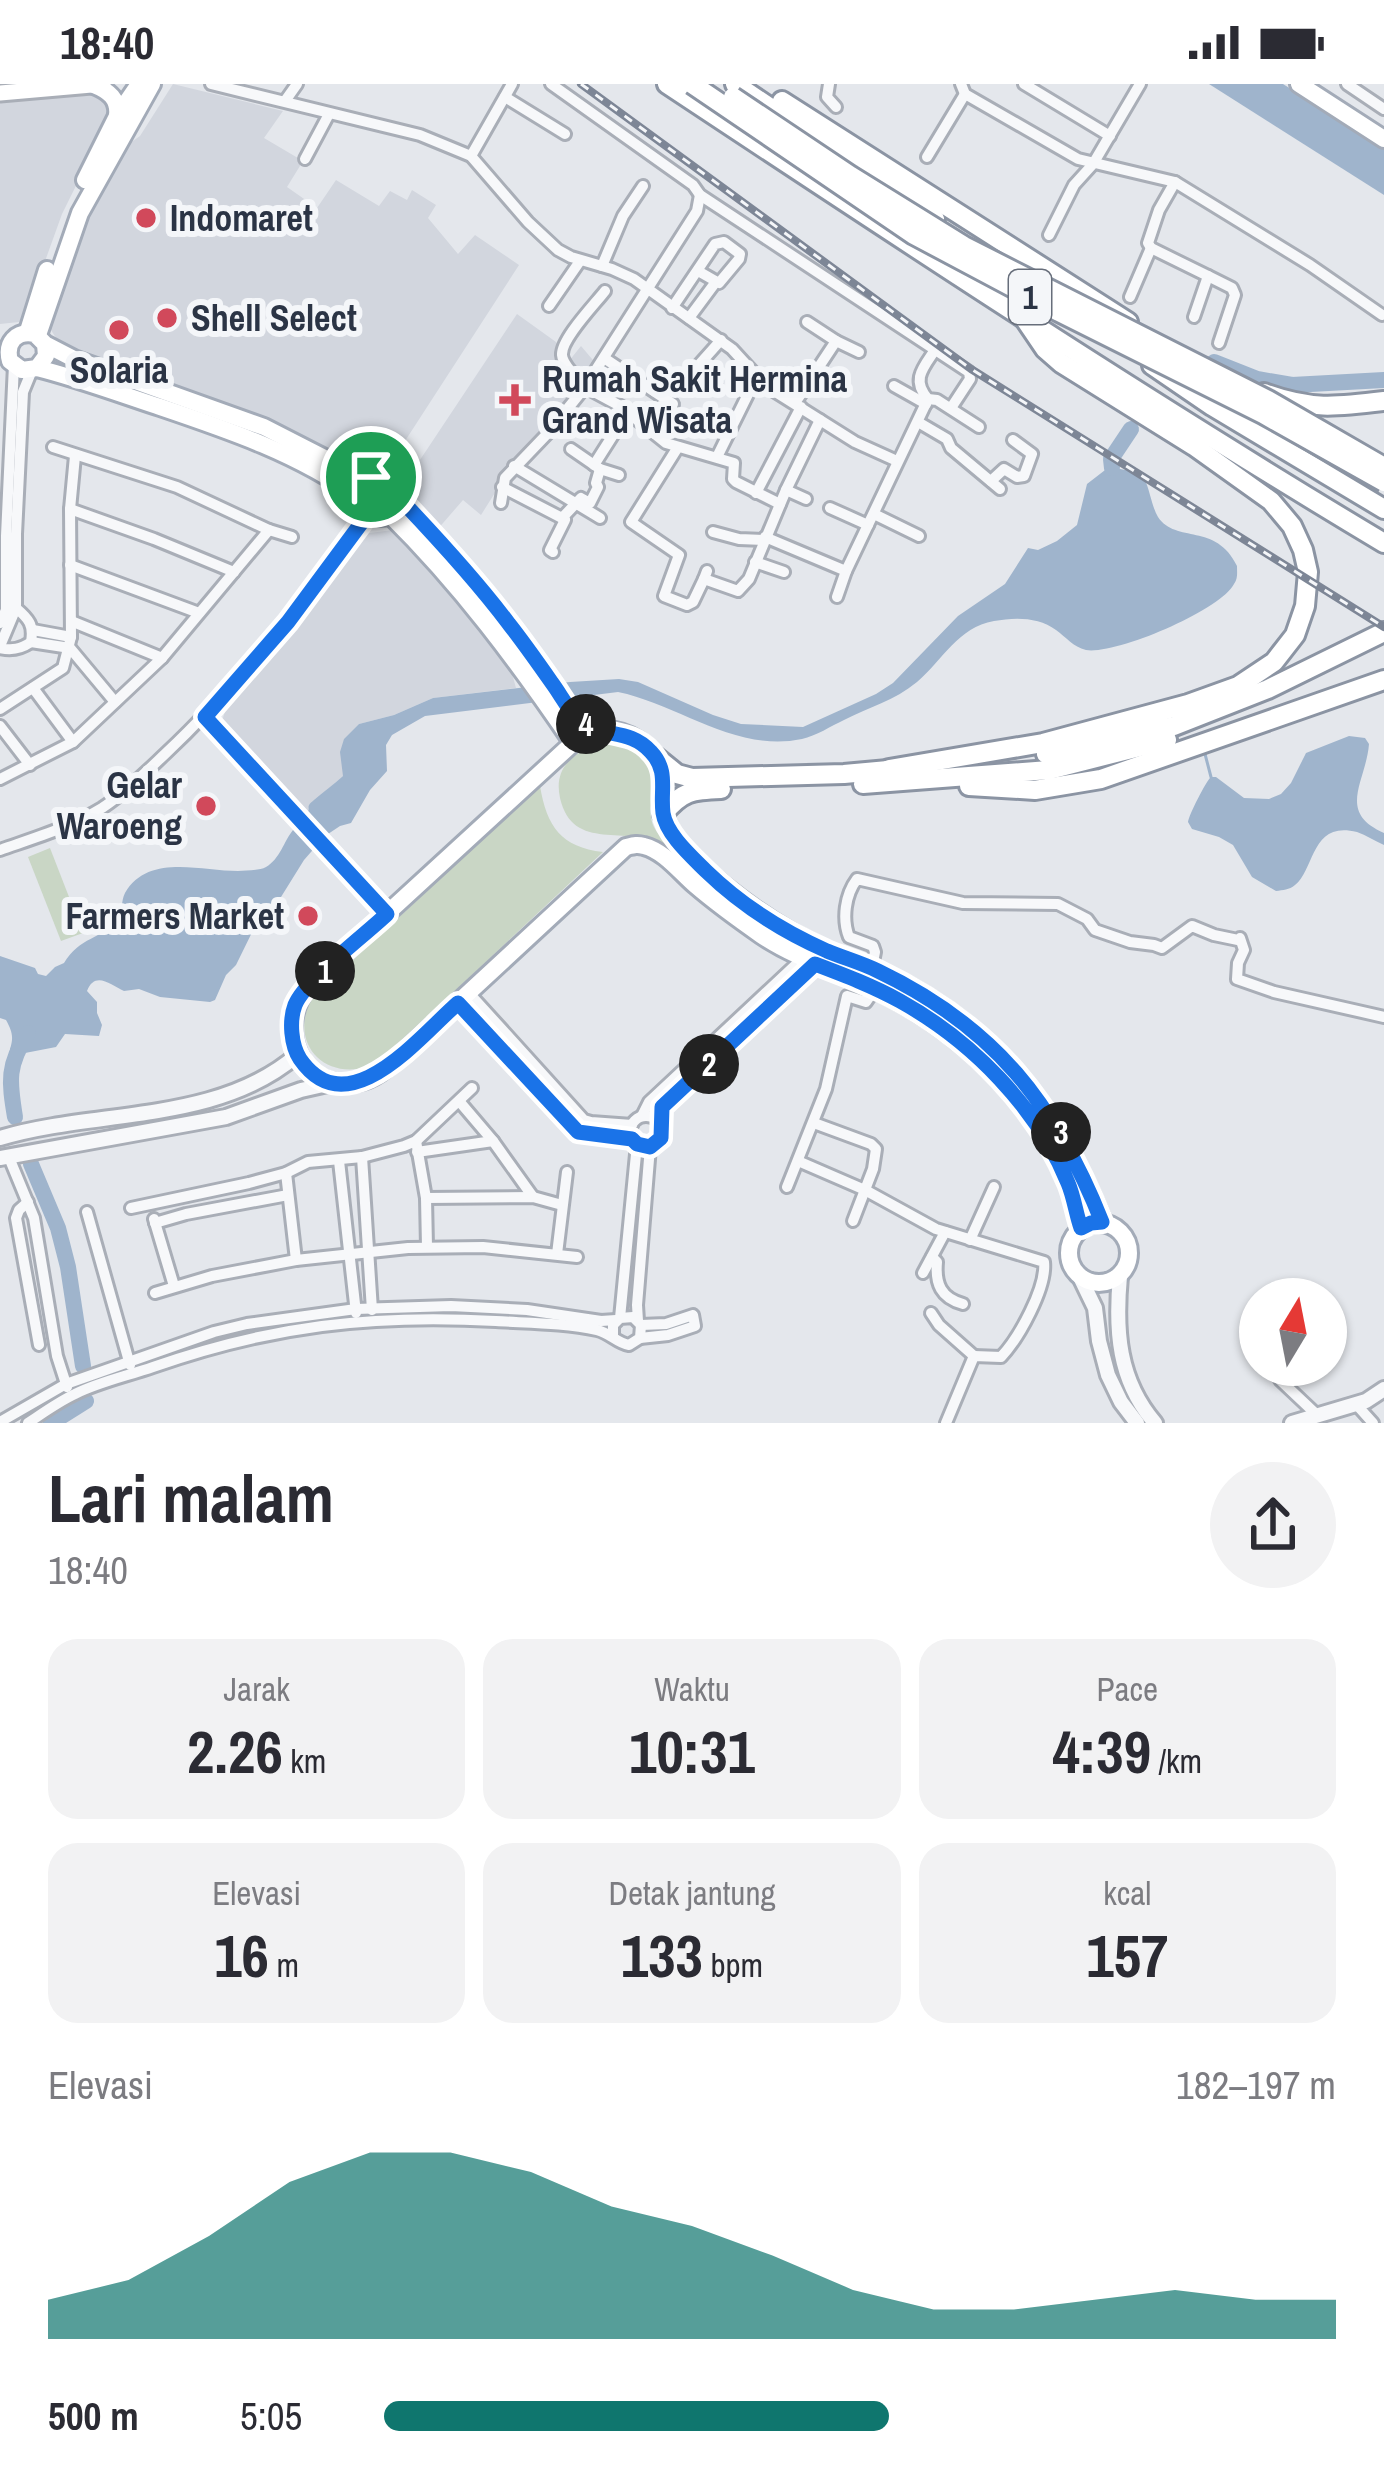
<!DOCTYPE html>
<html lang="id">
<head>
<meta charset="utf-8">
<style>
	body { margin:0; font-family:"Archivo Narrow",sans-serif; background:#f2f2f3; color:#2b2b33; height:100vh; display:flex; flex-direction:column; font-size:45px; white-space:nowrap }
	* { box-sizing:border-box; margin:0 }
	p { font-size:39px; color:#7c7c81 }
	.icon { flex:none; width:66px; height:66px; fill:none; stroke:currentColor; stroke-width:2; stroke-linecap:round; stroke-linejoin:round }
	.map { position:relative; height:1339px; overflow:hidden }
	.side { display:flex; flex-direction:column; background:#fff; flex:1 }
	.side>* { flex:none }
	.needle { width:78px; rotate:10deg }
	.fabs { position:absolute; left:1239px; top:1194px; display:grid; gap:24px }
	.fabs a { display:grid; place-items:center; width:108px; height:108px; border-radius:50%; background:#fff; box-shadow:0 3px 9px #0004; font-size:60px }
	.pin { position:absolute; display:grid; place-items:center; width:102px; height:102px; color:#fff; margin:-51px; border:6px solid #fff; border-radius:50%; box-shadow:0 3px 12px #0007 }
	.km { position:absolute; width:60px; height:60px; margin:-30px; border-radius:50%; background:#222; color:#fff; font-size:33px; line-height:60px; text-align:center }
	.round { display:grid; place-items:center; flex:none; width:126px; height:126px; border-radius:63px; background:#f2f2f3 }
	.overview { display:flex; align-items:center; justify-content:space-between; height:204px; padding:0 48px }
	h1 { font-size:66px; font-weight:700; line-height:90px }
	.stats { display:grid; grid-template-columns:repeat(3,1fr); gap:18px; height:204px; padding:12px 48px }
	.stats div { display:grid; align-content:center; border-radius:30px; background:#f2f2f3; text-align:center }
	.stats b { font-size:60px; font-weight:700 }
	.stats small { font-size:33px; font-weight:400 }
	.stats p { font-size:33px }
	.chart { height:336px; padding:24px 48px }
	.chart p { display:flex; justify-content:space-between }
	.chart svg { width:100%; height:216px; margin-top:12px; fill:#0f766e; opacity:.7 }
	ul { padding:0 48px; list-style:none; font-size:39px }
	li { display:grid; grid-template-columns:192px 144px 1fr; align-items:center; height:90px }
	li i { height:30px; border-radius:15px; background:#0f766e }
	.status { display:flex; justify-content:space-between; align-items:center; height:84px; padding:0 60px; background:#fff; direction:ltr }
	.status svg { height:33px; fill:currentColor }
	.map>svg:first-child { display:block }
	.built { fill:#d2d6de }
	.green { fill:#c9d6c5 }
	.water { fill:#9fb4cc }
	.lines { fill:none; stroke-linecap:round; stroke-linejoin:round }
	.stream { stroke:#9fb4cc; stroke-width:3 }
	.river { stroke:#9fb4cc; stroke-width:16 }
	.minor-casing { stroke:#a9aeb7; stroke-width:16 }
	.tertiary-casing { stroke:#a9aeb7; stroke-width:20 }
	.secondary-casing { stroke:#a9aeb7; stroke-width:21 }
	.primary-casing { stroke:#a3abb8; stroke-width:22 }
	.motorway-casing { stroke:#8b94a3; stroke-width:24 }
	.minor { stroke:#f7f8fa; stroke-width:10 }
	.tertiary { stroke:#f7f8fa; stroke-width:14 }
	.secondary { stroke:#fff; stroke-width:15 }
	.primary { stroke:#fff; stroke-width:16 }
	.motorway { stroke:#fff; stroke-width:18 }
	.rail-casing { stroke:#7d8696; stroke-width:8 }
	.rail { stroke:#f4f6f9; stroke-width:3; stroke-dasharray:9; stroke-linecap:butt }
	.motorway-bridge-casing { stroke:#8b94a3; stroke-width:24; stroke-linecap:butt }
	.motorway-bridge { stroke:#fff; stroke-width:18 }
	.route-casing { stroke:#fff; stroke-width:24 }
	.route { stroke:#1a73e8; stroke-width:15 }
	.poi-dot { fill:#d1495b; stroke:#f4f6f9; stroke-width:4.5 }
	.labels { text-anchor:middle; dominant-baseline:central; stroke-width:12; stroke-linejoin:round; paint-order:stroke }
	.shield { fill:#f4f6f9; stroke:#676e7b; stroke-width:3 }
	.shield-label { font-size:33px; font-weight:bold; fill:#2b3445 }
	.poi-label { font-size:36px; font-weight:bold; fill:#2b3445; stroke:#f4f6f9; text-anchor:start }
</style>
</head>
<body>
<div class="status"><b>18:40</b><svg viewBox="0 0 49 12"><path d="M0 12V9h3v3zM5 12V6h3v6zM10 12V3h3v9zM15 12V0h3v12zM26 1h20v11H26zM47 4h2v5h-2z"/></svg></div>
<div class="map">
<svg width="1384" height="1339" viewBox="0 0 1384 1339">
	<rect width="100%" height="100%" fill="#e4e7ec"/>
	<g class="built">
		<path d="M173,0L283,27L264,54L303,77L287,103L317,124L336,96L379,122L390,107L407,116L412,106L436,121L428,134L458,170L475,151L519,181L394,374L383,381L369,385L354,382L61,262L46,238L72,163L120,66L140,52Z"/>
		<path d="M94,8L110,21L111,31L62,130L26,230L19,238L0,240V17Z"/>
		<path d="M517,230L556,258L569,277L581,262L598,282L498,404L481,431L463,416L437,446L414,422L406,397Z"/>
		<path d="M393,446L494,560L511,586L516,604L433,614L394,631L359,640L343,682V692L309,722L306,734L222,637L227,621L362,450Z"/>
	</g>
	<g class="green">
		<path d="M610,658C638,663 658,682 653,713C652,724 649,721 651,733C652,743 658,750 666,758L663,762C628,739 573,770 560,714C557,700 559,688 568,678C581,665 592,660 610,658Z"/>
		<path d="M540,702C547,743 561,763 603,768L379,978C331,1002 287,964 311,915Z"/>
		<path d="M50,764L83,849L61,857L28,773Z"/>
	</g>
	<g class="water">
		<path d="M1209,0H1283L1384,64V111Z"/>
		<path d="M1109,383L1131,387L1145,396C1150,407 1152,423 1158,433C1176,460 1216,438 1237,482C1237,490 1238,494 1234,500C1221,526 1116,571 1086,566C1073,563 1066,553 1056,546C1039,533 1015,533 994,537C958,543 943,576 917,598C894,617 869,623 844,636C831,642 816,652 802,655C735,669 678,620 618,608L425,632L392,651L386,661L387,687L370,706L351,739L340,742L325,752L304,776L281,813L259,834L236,881L226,891L215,916L210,918L160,913L139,905L124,907C111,901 95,886 87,907L97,918V929L102,941L99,952L65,950L56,963L25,969L10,965C14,953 12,947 6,936L0,934V872L35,884L38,890L46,892L55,883L64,879C80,853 100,855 121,836C122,827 121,817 125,809C148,769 201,787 238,787C246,786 259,787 266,783C280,775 284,757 293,746C297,741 304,738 306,732C312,722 304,724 314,716C323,708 333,701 343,692L340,668L344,655L359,640L394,631L433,614L570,598L619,595L638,598L713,631L741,640L803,643L876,610L893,599L958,532L1005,500L1028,464L1038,466L1057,457L1077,441L1087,400Z"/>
		<path d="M1349,652L1365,654L1369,660C1366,698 1336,728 1384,749V761C1375,757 1366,751 1357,748C1311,736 1315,785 1295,801C1289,806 1283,806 1276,807L1252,793L1233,761L1219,753L1192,745L1188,738C1189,731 1206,697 1211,693H1216L1244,714L1269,715L1281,710L1291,699L1306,669Z"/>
	</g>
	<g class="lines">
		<path class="stream" d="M1205,670L1211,693"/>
		<g class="river">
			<path d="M1214,278L1257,295L1292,301L1384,296"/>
			<path d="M1112,384L1111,375L1131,345"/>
			<path d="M15,1033C9,997 7,981 28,949"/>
			<path d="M31,1080L58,1144L68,1183L83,1282"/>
			<path d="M51,1339L86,1317"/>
		</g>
		<g class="minor-casing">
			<g id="minor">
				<path d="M211,0L420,51L471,72L528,138L558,166L571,173L612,185L634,195L732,265L766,302L855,358L897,377"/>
				<path d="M551,0L693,101L700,111L969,288L970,295L951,324"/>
				<path d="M829,0L827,13L836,23"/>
				<path d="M961,0L965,10L1078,75L1175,98L1310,181L1382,231"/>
				<path d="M1024,0L1110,52"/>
				<path d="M1347,0L1384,25"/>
				<path d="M505,13L565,50"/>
				<path d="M285,17L297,0"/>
				<path d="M471,72L512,0"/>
				<path d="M927,73L965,10"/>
				<path d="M305,75L329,30"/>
				<path d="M1175,98L1159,126L1148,159L1151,164L1208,192L1194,233"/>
				<path d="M1049,151L1074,101L1093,80L1140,0"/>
				<path d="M602,182L623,132L643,102"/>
				<path d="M1208,192L1232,204L1235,211L1219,259"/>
				<path d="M1130,213L1151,164"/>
				<path d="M549,222L580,177"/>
				<path d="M672,224L715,160L724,158L740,170L739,175L719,199L698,187"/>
				<path d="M689,234L715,199"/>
				<path d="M807,238L836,257"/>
				<path d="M935,266C923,284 911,296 928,315L937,316L979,343"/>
				<path d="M604,274L673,320"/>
				<path d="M894,302L926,320"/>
				<path d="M717,304L695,288L696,284L721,256"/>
				<path d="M795,319L836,257L859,268"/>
				<path d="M626,327L666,359L734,379L733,395L736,398L780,420"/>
				<path d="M918,338L947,355L951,364L1000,405"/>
				<path d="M53,363L177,403L269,446L292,453"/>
				<path d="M678,363L631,438L679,471L664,512L687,521L693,518L704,495"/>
				<path d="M571,365L600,385L619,391"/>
				<path d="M717,373L757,292"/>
				<path d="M594,381L627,329L624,324L585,303L697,127L700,111"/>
				<path d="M514,382L600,434"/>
				<path d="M991,397L1004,385L1017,393L1024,392L1032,370L1013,356"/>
				<path d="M502,403L562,434L581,414L590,419L598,403L596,399L600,385"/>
				<path d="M786,406L806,415"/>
				<path d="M756,409L801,323"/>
				<path d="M501,419L505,394L548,349L585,303C578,295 563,282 562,271C561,255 595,220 605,207"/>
				<path d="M830,424L868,441"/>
				<path d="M70,425L154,455L234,488"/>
				<path d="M874,430L919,452"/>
				<path d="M713,448L739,455L764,456"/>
				<path d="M765,453L846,487"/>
				<path d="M553,468L550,466L565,436L562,434"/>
				<path d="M755,478L784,488"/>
				<path d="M70,481L199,529"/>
				<path d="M707,487L704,495L738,507L749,495L786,406L820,336"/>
				<path d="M837,513L846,487L928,315"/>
				<path d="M71,537L162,574"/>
				<path d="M0,539L6,526V452L14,281"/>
				<path d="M33,546L71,553"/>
				<path d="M31,558L70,564L115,618"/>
				<path d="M0,562L16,524V450L23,308L32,286"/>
				<path d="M0,564C12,567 21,565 31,558C34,541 29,535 16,524"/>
				<path d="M33,604L73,658"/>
				<path d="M0,625L63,584L71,553L70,425L75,372"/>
				<path d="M205,633L387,830"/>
				<path d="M0,642L30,681"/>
				<path d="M0,695L73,658L162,574L269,446"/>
				<path d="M0,766C34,754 71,743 102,724C125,709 146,688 165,670C243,597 304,514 368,430"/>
				<path d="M872,883L875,868L873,862L849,853C842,835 845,811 857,795L963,819L1058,820L1087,835L1095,846L1130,858L1154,861L1162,864L1192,842L1214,851L1238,856L1240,854L1244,866L1238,879L1237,895L1274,908L1384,933"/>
				<path d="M469,909L584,1036L591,1038L632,1041"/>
				<path d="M458,919L577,1048L632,1055"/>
				<path d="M459,1017L493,1057L533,1113"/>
				<path d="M642,1032L649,1018L803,874"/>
				<circle cx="646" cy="1048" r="16"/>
				<path d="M814,1039L871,1060L876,1065L873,1085L853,1137"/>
				<path d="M661,1041L662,1023L815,881"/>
				<path d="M416,1057L426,1114L427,1163"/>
				<path d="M417,1068L493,1057"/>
				<path d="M8,1071L34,1134L57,1272L67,1303"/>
				<path d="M362,1073L372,1226"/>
				<path d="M339,1077L356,1229"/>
				<path d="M798,1077L865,1106L936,1145L1044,1178C1047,1203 1019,1254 1001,1273L974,1272L946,1339"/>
				<path d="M286,1089L296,1176"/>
				<path d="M787,1103L826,1005L847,912L866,918L875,905"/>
				<path d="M426,1114L533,1113L562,1121"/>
				<path d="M28,1118L19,1126L16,1134L39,1261"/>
				<path d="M131,1124L249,1099L286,1089L308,1078L362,1073L404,1062L416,1057L472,1004"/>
				<path d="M87,1128L130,1281"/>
				<path d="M154,1135L174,1202"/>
				<path d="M155,1139L186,1130L288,1111"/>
				<path d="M970,1156L994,1103"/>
				<path d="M557,1170L567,1088"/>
				<path d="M932,1173L937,1178C935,1200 941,1214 963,1220"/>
				<path d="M923,1189L945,1148"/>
				<path d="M155,1209L212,1192L296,1176L408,1164L483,1163L577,1173"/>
				<path d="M931,1229L939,1241L974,1272"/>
				<path d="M620,1234L637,1060"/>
				<path d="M638,1237L637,1221L650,1063"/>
				<path d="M640,1254L668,1251L695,1242L693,1231L666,1240L641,1241"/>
				<path d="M1280,1296L1316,1330"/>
				<path d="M1355,1319L1373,1339"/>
				<path d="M0,1338L66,1300L214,1248L247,1240L356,1225L451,1222L527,1226L601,1237L616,1236"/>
				<path d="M28,1339C43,1329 58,1318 75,1310C99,1298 127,1292 153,1283C270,1242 372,1230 496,1237C530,1239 565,1239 597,1246C610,1249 617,1259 629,1261L640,1254L641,1241L633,1233L620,1234L613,1241V1252"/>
			</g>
		</g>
		<g class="tertiary-casing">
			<g id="tertiary">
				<path d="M0,1054C97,1025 217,1040 297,971"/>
				<path d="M0,1074L226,1033L301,1006L332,999"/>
				<path d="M1120,1192C1115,1246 1118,1296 1155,1339"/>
				<path d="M1080,1193L1095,1224L1099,1257L1108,1291L1121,1318L1137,1339"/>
				<path d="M1292,1339L1366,1317L1384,1305"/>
			</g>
		</g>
		<g class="secondary-casing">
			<path id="secondary" d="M0,9L103,0"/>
		</g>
		<g class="primary-casing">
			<g id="primary">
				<path d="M1299,0L1384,55"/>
				<path d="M94,1C109,7 119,15 117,32"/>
				<path d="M85,96L117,32L139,0"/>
				<path d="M28,247L47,186"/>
				<path d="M38,251L80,129L152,0"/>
				<path d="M45,260L46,272L37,284L22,286L10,277C5,259 16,246 35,250L45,260L74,275L264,343L348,386L371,393"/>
				<path d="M37,284C77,294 115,308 154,321C225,345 298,369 358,413"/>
				<circle cx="380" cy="412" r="21"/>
				<path d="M401,416L506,536L577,634L596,647"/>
				<path d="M390,431C460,500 518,578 573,659"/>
				<circle cx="1099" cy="1169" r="30"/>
				<path d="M1081,1144C1076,1130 1074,1114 1068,1100C1032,1011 954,942 870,902C833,885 795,874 761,851C738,835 716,819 695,801C680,788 664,767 644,762C637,760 634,761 626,763L399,973C387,984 374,995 358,998C299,1011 274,942 309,901L573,659C581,654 589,649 598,647C625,642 656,663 662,688C667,706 660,725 668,742C679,765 705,786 724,802C755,827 789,849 825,866C842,874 860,878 876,886C993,939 1055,1022 1103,1138"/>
			</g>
		</g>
		<g class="motorway-casing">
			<g id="motorway">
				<path d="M667,0C904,157 1140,313 1384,459"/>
				<path d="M735,0L935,135"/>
				<path d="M782,17L1128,238"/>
				<path d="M1152,281L1212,322L1384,425"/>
				<path d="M1264,309C1310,326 1336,323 1384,317"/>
				<path d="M1046,670L1174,642L1268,605L1384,548"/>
				<path d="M656,673L677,690L692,694L844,690L899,685"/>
				<path d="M889,685L1043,659L1188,620L1238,602L1274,578L1295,551L1305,522L1308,488L1303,466L1292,442L1271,417L1194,362L1061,279L1045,265L1026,237"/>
				<path d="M863,700L1049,686L1167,656"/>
				<path d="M969,702L1035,706L1101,695L1384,596"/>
				<path d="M663,730C682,707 692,706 721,705"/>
			</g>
		</g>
		<use href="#minor" class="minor"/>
		<use href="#tertiary" class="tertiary"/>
		<use href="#secondary" class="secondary"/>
		<use href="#primary" class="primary"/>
		<use href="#motorway" class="motorway"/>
		<g class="rail-casing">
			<path id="rail" d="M581,0L971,285L1384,543"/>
		</g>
		<use href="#rail" class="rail"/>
		<g class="motorway-bridge-casing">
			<g id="motorway-bridge">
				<path d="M692,0L914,151L1059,228L1263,330L1384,398"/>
				<path d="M733,13L851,92L964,162L1268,316L1384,383"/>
			</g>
		</g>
		<use href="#motorway-bridge" class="motorway-bridge"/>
	</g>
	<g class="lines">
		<g class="route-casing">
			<path id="route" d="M376,391L386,392L396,398L401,416C439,456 476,496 509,540C524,559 538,579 552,599C561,611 568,626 579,636C600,655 629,643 651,668C669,687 660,706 663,729C666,750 691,772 706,787C740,820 784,848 827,867C844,874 862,879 878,887C995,943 1055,1020 1102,1138L1091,1139L1081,1144C1076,1130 1074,1113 1068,1099C1037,1023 972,957 900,917C873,902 844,891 815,880L662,1023L661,1054L650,1063L637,1060L632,1055L578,1048L458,919C420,952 348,1044 300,975C291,961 289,937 295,921C306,895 364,852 387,830L205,633L288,538L368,430C353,416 358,399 376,391Z"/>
		</g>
		<use href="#route" class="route"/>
	</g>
	<g class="poi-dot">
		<circle cx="146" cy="134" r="12"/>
		<circle cx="167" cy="234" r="12"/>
		<circle cx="119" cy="246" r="12"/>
		<path d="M509 298h12v12h12v12h-12v12h-12v-12h-12v-12h12z"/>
		<circle cx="206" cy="722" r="12"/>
		<circle cx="308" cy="832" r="12"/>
	</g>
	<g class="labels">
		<rect class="shield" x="1009" y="186" width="42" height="54" rx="9"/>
		<g class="shield-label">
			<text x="1030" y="213">1</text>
		</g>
		<g class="poi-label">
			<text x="170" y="134">Indomaret</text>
			<text x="191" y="234">Shell Select</text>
			<text x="119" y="286" text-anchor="middle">Solaria</text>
			<text x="542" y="295">Rumah Sakit Hermina<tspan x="542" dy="41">Grand Wisata</tspan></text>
			<text x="182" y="701" text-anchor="end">Gelar<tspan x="182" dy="41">Waroeng</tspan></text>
			<text x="284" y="832" text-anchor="end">Farmers Market</text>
		</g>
	</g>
</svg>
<div class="fabs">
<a><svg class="needle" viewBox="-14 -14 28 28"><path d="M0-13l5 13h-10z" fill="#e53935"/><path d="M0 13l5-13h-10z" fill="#7c7c81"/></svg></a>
</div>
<div class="pin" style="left:371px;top:393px;background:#1e9e55"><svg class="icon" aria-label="arrive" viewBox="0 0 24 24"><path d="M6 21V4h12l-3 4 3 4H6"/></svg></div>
<b class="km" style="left:325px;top:887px">1</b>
<b class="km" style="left:709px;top:980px">2</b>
<b class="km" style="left:1061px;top:1048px">3</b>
<b class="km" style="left:586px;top:640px">4</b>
</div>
<section class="side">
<div class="overview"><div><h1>Lari malam</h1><p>18:40</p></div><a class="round"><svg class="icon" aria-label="share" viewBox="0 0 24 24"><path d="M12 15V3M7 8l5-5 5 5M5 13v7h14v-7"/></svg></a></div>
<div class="stats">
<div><p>Jarak</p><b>2.26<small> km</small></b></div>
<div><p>Waktu</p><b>10:31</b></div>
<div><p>Pace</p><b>4:39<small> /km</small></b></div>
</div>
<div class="stats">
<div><p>Elevasi</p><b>16<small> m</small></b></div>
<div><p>Detak jantung</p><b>133<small> bpm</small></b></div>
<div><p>kcal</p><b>157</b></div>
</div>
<div class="chart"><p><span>Elevasi</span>182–197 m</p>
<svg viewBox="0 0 160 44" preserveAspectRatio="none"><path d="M0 44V36L10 32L20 23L30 12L40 6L50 6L60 10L70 17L80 21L90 27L100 34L110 38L120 38L130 36L140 34L150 36L160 36V44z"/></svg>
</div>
<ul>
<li><b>500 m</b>5:05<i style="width:53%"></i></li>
</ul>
</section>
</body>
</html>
